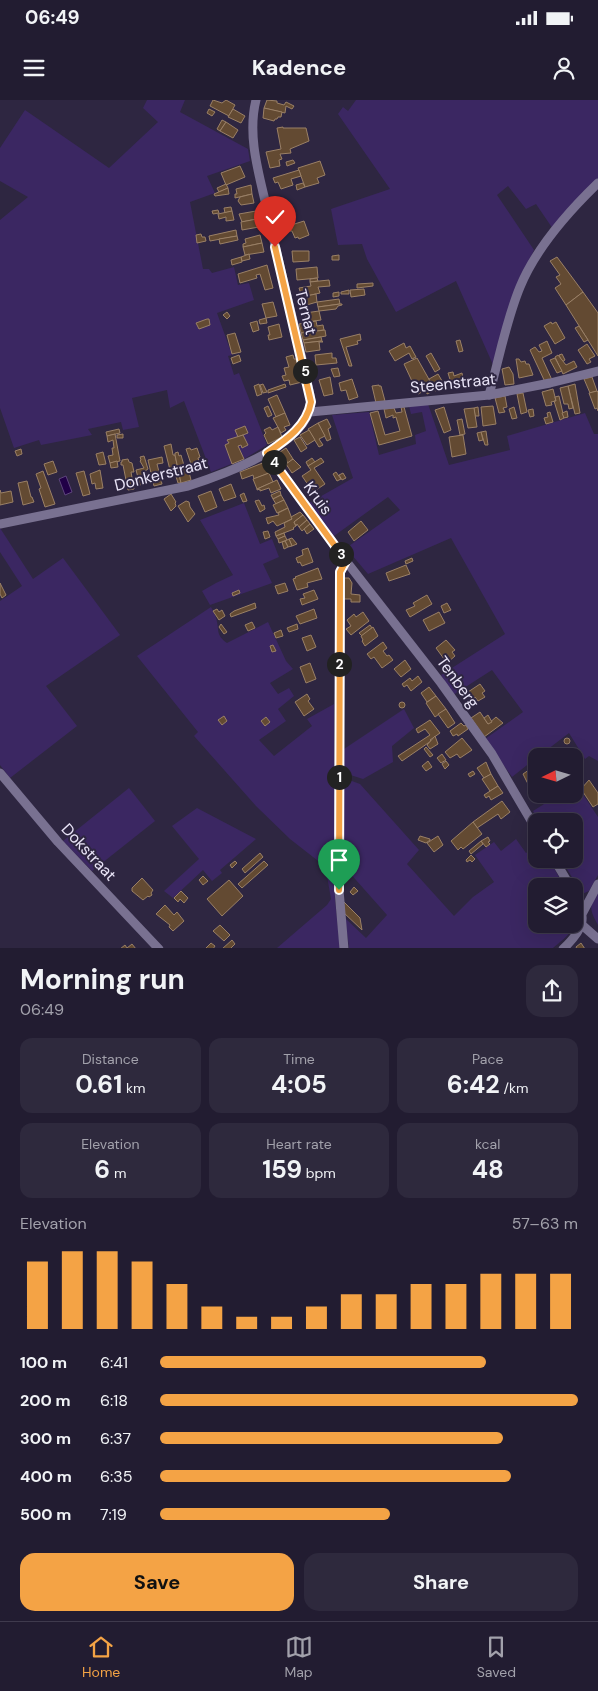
<!DOCTYPE html>
<html lang="en">
<head>
<meta charset="utf-8">
<style>
	body { margin:0; font-family:"DM Sans",sans-serif; background:#2e293d; color:#f1f3f6; height:100vh; display:flex; flex-direction:column; font-size:19px; white-space:nowrap }
	* { box-sizing:border-box; margin:0 }
	p { font-size:16px; color:#a2a1ab }
	.icon { flex:none; width:28px; height:28px; fill:none; stroke:currentColor; stroke-width:2; stroke-linecap:round; stroke-linejoin:round }
	.map { position:relative; height:848px; overflow:hidden }
	.sheet { display:flex; flex-direction:column; background:#221c31; flex:1 }
	.sheet>* { flex:none }
	.needle { width:32px; rotate:265deg }
	.controls { position:absolute; left:528px; top:648px; display:grid; gap:10px }
	.controls a { display:grid; place-items:center; width:55px; height:55px; border-radius:10px; background:#221c31; box-shadow:0 5px 20px #0002,0 0 0 1px #3f3a4d; font-size:25px }
	.pin { position:absolute; display:grid; place-items:center; width:42px; height:42px; color:#fff; margin:-51px -21px; border-radius:50% 50% 50% 0; rotate:-45deg; box-shadow:0 0 5px #0007 }
	.pin .icon { rotate:45deg }
	.km { position:absolute; width:25px; height:25px; margin:-12px; border-radius:50%; background:#222; color:#fff; font-size:14px; line-height:25px; text-align:center }
	.round { display:grid; place-items:center; flex:none; width:52px; height:52px; border-radius:15px; background:#2e293d }
	.summary { display:flex; align-items:center; justify-content:space-between; height:85px; padding:0 20px }
	h1 { font-size:28px; font-weight:700; line-height:38px }
	.stats { display:grid; grid-template-columns:repeat(3,1fr); gap:8px; height:85px; padding:5px 20px }
	.stats div { display:grid; align-content:center; border-radius:12px; background:#2e293d; text-align:center }
	.stats b { font-size:25px; font-weight:700 }
	.stats small { font-size:14px; font-weight:400 }
	.stats p { font-size:14px }
	.chart { height:140px; padding:10px 20px }
	.chart p { display:flex; justify-content:space-between }
	.chart svg { width:100%; height:90px; margin-top:5px; stroke:#f4a345; stroke-width:6 }
	.action { display:flex; gap:10px; margin-top:auto; padding:10px 20px }
	.action a { flex:1; height:58px; border-radius:15px; background:#f4a345; color:#111; font-size:20px; font-weight:700; line-height:58px; text-align:center }
	.action a+a { background:#2e293d; color:#f1f3f6 }
	ul { padding:0 20px; list-style:none; font-size:16px }
	li { display:grid; grid-template-columns:80px 60px 1fr; align-items:center; height:38px }
	li i { height:12px; border-radius:6px; background:#f4a345 }
	.status { display:flex; justify-content:space-between; align-items:center; height:35px; padding:0 25px; background:#221c31; direction:ltr }
	.status svg { height:14px; fill:currentColor }
	header { display:flex; justify-content:space-between; align-items:center; height:65px; padding:0 20px; background:#221c31; font-size:22px; font-weight:700 }
	.tab-bar { display:flex; justify-content:space-around; align-items:center; height:70px; border-top:1px solid #3f3a4d; background:#221c31; font-size:14px; color:#a2a1ab }
	.tab-bar a { display:grid; justify-items:center; gap:2px }
	.tab-bar .current { color:#f4a345 }
	.map>svg:first-child { display:block }
	.green { fill:#3b2762 }
	.water { fill:#210047; stroke:#5d447c }
	.building { fill:#634a32; stroke:#9a8066 }
	.lines { fill:none; stroke-linecap:round; stroke-linejoin:round }
	.minor { stroke:#797191; stroke-width:9 }
	.route-casing { stroke:#fff; stroke-width:10 }
	.route { stroke:#f4a345; stroke-width:6 }
	.labels { text-anchor:middle; dominant-baseline:central; stroke-width:4; stroke-linejoin:round; paint-order:stroke }
	.street-label { font-size:16px; fill:#e9e4f7; stroke:#2e2641 }
</style>
</head>
<body>
<div class="status"><b>06:49</b><svg viewBox="0 0 49 12"><path d="M0 12V9h3v3zM5 12V6h3v6zM10 12V3h3v9zM15 12V0h3v12zM26 1h20v11H26zM47 4h2v5h-2z"/></svg></div>
<header><svg class="icon" aria-label="menu" viewBox="0 0 24 24"><path d="M4 6h16M4 12h16M4 18h16"/></svg>Kadence<svg class="icon" aria-label="person" viewBox="0 0 24 24"><circle cx="12" cy="8" r="4"/><path d="M4 21q1-7 8-7t8 7"/></svg></header>
<div class="map">
<svg width="598" height="849" viewBox="0 0 598 849">
	<rect width="100%" height="100%" fill="#2e2641"/>
	<g class="green">
		<path d="M147,0H185L180,12L248,49L250,61L207,76L215,93L190,102L203,169H209L212,173L234,167L238,185L249,183L254,200L217,213L232,255L228,256L234,275L239,273L267,345L244,359L211,372L184,301L170,308L167,290L132,298L139,327L123,330L121,322L88,329L92,335L41,345L39,340L14,348L0,308V120L28,97L0,81V48L25,10L109,68L158,22L143,8Z"/>
		<path d="M356,0H598V79L553,129L536,104L526,109L508,86L497,95L534,150L517,187L494,267L456,181L396,212L367,159L362,144L338,145L331,109L390,89L338,14L343,7L348,11Z"/>
		<path d="M428,304L449,365L510,350L507,336L585,313L594,334H598V661L589,656L585,659L569,633L539,656H536V658L512,677L485,639L523,612L492,570L453,595L441,575L505,534L451,438L368,474L346,448L400,410L388,397L334,436L309,403L353,378L332,315L369,312L379,355L416,344L415,335L426,331L422,312L411,314L409,306Z"/>
		<path d="M244,403L260,444L272,439L279,457L263,464L272,483L210,505L202,491L216,483L233,475L200,420Z"/>
		<path d="M0,428L33,479L63,458L120,535L46,586L77,626L10,678L0,665V501L22,486L0,452Z"/>
		<path d="M211,507C213,511 215,514 216,518C220,531 215,534 227,543L268,522L286,561L293,569L270,583L278,594L289,588L294,596L278,609L286,621L259,640L274,656L312,626L307,619L334,604L335,799L340,848H277L327,805L331,799L326,770L322,764L290,739L256,706L194,636L198,632L137,556Z"/>
		<path d="M404,609L414,628L392,646L393,662L363,679L341,672V651Z"/>
		<path d="M341,677L360,684L419,750L407,764L454,816L473,797L494,782L475,755L494,742L501,751L516,739L526,753L532,749L534,752L536,750V759H549L564,786H536V824H574V804C581,826 569,835 553,848H349L345,818L366,838L387,815L340,762Z"/>
		<path d="M576,684L598,717V775L589,791L582,794L561,759H574V721H539L533,711L560,694H574V685Z"/>
		<path d="M129,688L155,721L92,771L63,741Z"/>
		<path d="M197,708L256,739L220,770L222,773L212,781L203,770L173,798L164,791L199,759L172,726Z"/>
		<path d="M598,790V825C589,809 589,806 598,790Z"/>
	</g>
	<path class="water" d="M66,376L72,392L65,395L59,379Z"/>
	<g class="building">
		<path d="M213,0L222,3L226,0L235,5L229,16L210,6Z"/>
		<path d="M267,0L277,1V3L284,5L286,2L294,6L292,9L286,6L285,13L264,8Z"/>
		<path d="M264,8L282,12L281,17H278L277,19H275L274,21L263,18Z"/>
		<path d="M209,9L215,12L212,16L207,13Z"/>
		<path d="M233,9L245,16L241,23L228,17Z"/>
		<path d="M222,20L226,22L220,31L217,29Z"/>
		<path d="M226,22L238,30L233,38L220,31Z"/>
		<path d="M283,27V28H306L309,41L290,49L291,53L280,54L282,59L279,60L280,66L270,68L266,52L281,49L277,28Z"/>
		<path d="M293,60L295,63L287,66L286,62Z"/>
		<path d="M320,61L325,75L317,78L319,83L305,87L298,68Z"/>
		<path d="M240,66L245,77L226,85L221,73Z"/>
		<path d="M299,70L301,76L291,79L293,85L281,89L278,82L275,83L273,78Z"/>
		<path d="M303,83L305,87L297,90L296,85Z"/>
		<path d="M226,84L228,88L219,92L217,88Z"/>
		<path d="M251,85L252,94L235,98V94H237L236,89Z"/>
		<path d="M228,88L229,94L215,96L214,94Z"/>
		<path d="M252,94L254,103L241,105L238,101L240,97Z"/>
		<path d="M231,107L232,111L225,113L224,108Z"/>
		<path d="M218,110L219,113L213,114L212,111Z"/>
		<path d="M232,111L234,120L226,121V117L219,119L218,114Z"/>
		<path d="M256,111L257,119L242,122L239,114Z"/>
		<path d="M257,119L259,127L242,130L241,122Z"/>
		<path d="M304,121L309,135L299,139L298,137L295,138L292,131H290L288,126Z"/>
		<path d="M236,130L237,136L210,141L209,136Z"/>
		<path d="M201,134L202,137H205L206,141L197,143L196,135Z"/>
		<path d="M260,135L262,143L243,147V144L246,143L245,139Z"/>
		<path d="M237,136L238,140L220,144L219,139Z"/>
		<path d="M262,143L264,152L245,155L243,147Z"/>
		<path d="M292,151H309V161L293,162Z"/>
		<path d="M249,154L250,159L242,161L241,157Z"/>
		<path d="M339,155V160H332V156Z"/>
		<path d="M241,157L242,162L232,165L231,160Z"/>
		<path d="M557,157L583,192L566,205L555,188L561,184L556,177L560,175L550,161Z"/>
		<path d="M267,165L273,188L265,190L260,174L256,175L257,178L240,183L238,174Z"/>
		<path d="M317,167L318,178L297,180L296,169Z"/>
		<path d="M317,178L318,181L310,182V179Z"/>
		<path d="M329,180L330,186L318,187L320,193L302,197L299,188L311,186L310,182Z"/>
		<path d="M373,183V186L357,188V184Z"/>
		<path d="M364,189L365,195L351,197L350,190Z"/>
		<path d="M349,190V194H341V192Z"/>
		<path d="M339,192V196L333,197V193Z"/>
		<path d="M583,192L598,213V256L566,205Z"/>
		<path d="M316,194L317,202L339,199L340,204L318,207L317,202L303,206L301,197Z"/>
		<path d="M273,202L277,216L266,218L262,204Z"/>
		<path d="M340,204H342V205L338,206L336,209L319,211L321,220L307,222L305,213L319,211L318,207Z"/>
		<path d="M227,212L230,216L227,219L223,215Z"/>
		<path d="M266,218L267,223L260,224L259,220Z"/>
		<path d="M207,219H209L210,225L199,229L196,223Z"/>
		<path d="M257,221L259,230L253,232L250,223Z"/>
		<path d="M316,221L317,226L323,225L324,230L301,233L299,224Z"/>
		<path d="M551,222L552,224L556,222L565,238L555,244L544,226Z"/>
		<path d="M279,224L282,237L269,240L268,235H270L268,227Z"/>
		<path d="M579,226L588,240L584,242L575,228Z"/>
		<path d="M325,230L326,236L303,240L301,233Z"/>
		<path d="M235,233L241,252L232,254L227,235Z"/>
		<path d="M360,234L361,240L357,241L358,244L346,247L352,266H349L340,239Z"/>
		<path d="M321,237L322,241L304,243L303,240Z"/>
		<path d="M460,240L463,251L459,252L456,241Z"/>
		<path d="M322,241L323,242H319L320,250L306,252L304,243Z"/>
		<path d="M547,241L552,253L542,258L552,280L545,282L530,250L535,247L539,252L542,251L539,245Z"/>
		<path d="M404,243L406,248L410,246L416,257L412,259L409,253L395,261L389,251Z"/>
		<path d="M587,244L595,256L589,259L591,262L587,264L578,250Z"/>
		<path d="M332,253V258H336L337,263L316,265L315,255Z"/>
		<path d="M431,253L440,269L435,272L426,256Z"/>
		<path d="M562,254L565,260L562,262L559,255Z"/>
		<path d="M239,255L241,261L233,264L231,258Z"/>
		<path d="M293,255L294,259H296L302,282L290,285L289,280L284,281L282,276L286,275L284,268L289,267L286,257Z"/>
		<path d="M558,255L566,265L574,261L577,267L563,274L555,257Z"/>
		<path d="M417,258L435,290L427,294L426,290L418,294L404,264Z"/>
		<path d="M555,258L562,271L557,273L550,260Z"/>
		<path d="M516,259H519L521,262L525,261L526,264H529L533,275L519,278Z"/>
		<path d="M509,267L513,274L514,284L505,285L502,269Z"/>
		<path d="M338,268L340,276L334,277L331,269Z"/>
		<path d="M453,272L454,276L462,273L464,283L452,286L448,273Z"/>
		<path d="M438,274L445,286L435,291L429,279Z"/>
		<path d="M330,277L333,294L324,296L319,280Z"/>
		<path d="M592,277L597,291L590,293L584,279Z"/>
		<path d="M352,279L358,297L349,300L346,290L341,291L339,283Z"/>
		<path d="M259,284L262,294L257,296L254,286Z"/>
		<path d="M263,284L267,292L263,293L260,285Z"/>
		<path d="M285,284L286,287L268,293V290Z"/>
		<path d="M575,284L580,313L575,314L568,286Z"/>
		<path d="M379,285V286H381L385,301L376,303L372,286Z"/>
		<path d="M568,286L573,308L569,309L568,304H564L560,288Z"/>
		<path d="M553,289L556,301L551,302L552,305L546,306L542,292Z"/>
		<path d="M597,291L598,292V311L597,308L595,309L589,293Z"/>
		<path d="M523,293L527,312L521,314L517,294Z"/>
		<path d="M277,295L285,313L276,317L268,299Z"/>
		<path d="M505,296L507,307L503,308L505,312L499,313L495,298Z"/>
		<path d="M559,296L564,318L560,320L554,301H556L555,297Z"/>
		<path d="M268,306L272,315L268,317L264,308Z"/>
		<path d="M493,306L496,324L483,326L481,307Z"/>
		<path d="M401,307H404L412,336L379,345L370,313L378,311L385,335L400,331L396,317L393,318V315L386,318L384,309L394,308L396,313L402,312Z"/>
		<path d="M444,307L451,330L444,333L435,310Z"/>
		<path d="M478,307L479,316H475L474,308Z"/>
		<path d="M514,307L517,318L512,319L509,309Z"/>
		<path d="M474,308L477,327L468,328L464,309Z"/>
		<path d="M533,309L534,316L530,317L528,310Z"/>
		<path d="M567,311L568,317L564,318L562,313Z"/>
		<path d="M550,312L553,322L546,324L544,318L548,317L547,313Z"/>
		<path d="M285,313L290,325L284,327L286,330L281,333L273,318Z"/>
		<path d="M327,319L331,327L328,329L331,339L327,341L318,323Z"/>
		<path d="M462,319L465,334L460,335L457,320Z"/>
		<path d="M318,323L325,336L319,339L323,345L319,347L308,329Z"/>
		<path d="M245,326L248,333L238,337L235,330Z"/>
		<path d="M270,327L272,330L278,327L282,337L268,344L264,335L266,333L264,330Z"/>
		<path d="M119,329L120,333L107,336L106,332Z"/>
		<path d="M309,330L315,340L307,345L300,335Z"/>
		<path d="M486,331L488,345H485L481,332Z"/>
		<path d="M481,332L483,340L479,341L477,333Z"/>
		<path d="M115,334L120,361L110,363L108,356L113,355L112,348H114L113,340L108,342L107,336Z"/>
		<path d="M123,334V338H117V335Z"/>
		<path d="M243,335L248,345L242,348L241,345L238,346L244,359L232,364L225,345L229,343L227,340Z"/>
		<path d="M463,335L466,354L452,357L449,337Z"/>
		<path d="M300,337L307,348L301,352L294,340Z"/>
		<path d="M171,344L173,355H175L181,383H178L175,373L171,374L164,346Z"/>
		<path d="M190,348L191,350L197,348L200,357L198,358L199,361L191,364L186,349Z"/>
		<path d="M286,348L293,359L288,363L280,352Z"/>
		<path d="M21,349L22,354L17,356L15,351Z"/>
		<path d="M103,352L106,364L99,365L96,354Z"/>
		<path d="M178,352L179,356L181,355L185,369L188,368L191,380L181,383L175,355V353Z"/>
		<path d="M144,356L148,369L145,371L148,382L140,385L136,370L144,368L140,361L141,360L140,357Z"/>
		<path d="M162,357L163,363L157,364L162,384L154,386L148,360Z"/>
		<path d="M312,358L315,362L308,366L306,362Z"/>
		<path d="M321,358L324,362L314,368L325,384L313,392L302,376L311,370L308,366Z"/>
		<path d="M128,359L129,362L132,363L134,372H131L134,389L128,390L123,365H121V362H122V360Z"/>
		<path d="M293,359L301,367L292,373L286,364Z"/>
		<path d="M53,361L57,372L48,375L44,364Z"/>
		<path d="M117,361L118,367L111,368L110,363Z"/>
		<path d="M265,362L269,373L254,379L253,375L242,379L240,372Z"/>
		<path d="M100,370L103,388L96,389L95,383L92,384L90,374Z"/>
		<path d="M43,371L55,404L45,407L39,389L41,388L36,374Z"/>
		<path d="M84,371L90,394L83,396L76,373Z"/>
		<path d="M336,372L341,379L337,381L333,374Z"/>
		<path d="M269,373L273,382L257,389L253,379Z"/>
		<path d="M343,373L346,378L342,380L339,375Z"/>
		<path d="M277,380L281,389L271,393L269,388L260,391V389L257,390V389Z"/>
		<path d="M27,381L31,397H32L34,402L23,405L18,383Z"/>
		<path d="M231,384L236,397L224,401L219,389Z"/>
		<path d="M0,390L1,393L11,391L13,402L0,405Z"/>
		<path d="M211,391L217,407L205,412L198,396Z"/>
		<path d="M280,391L281,395L273,399L271,395Z"/>
		<path d="M244,393L247,401L243,402L240,395Z"/>
		<path d="M171,394L176,402L175,403L176,406L171,411L164,399Z"/>
		<path d="M281,395L284,400L276,404L273,399Z"/>
		<path d="M259,400L262,406L264,405L265,409L260,412L255,401Z"/>
		<path d="M284,400L288,408L277,413L273,405Z"/>
		<path d="M186,401L189,402L190,407L195,414L188,422L178,406Z"/>
		<path d="M288,408L292,419L277,426L273,421L268,424L266,418L279,415L278,413Z"/>
		<path d="M300,412L303,415L294,422L296,426L293,428L294,429L276,436L275,432L285,427L284,423L292,419L291,417Z"/>
		<path d="M303,415L307,420L299,427L297,424L296,426L294,422Z"/>
		<path d="M307,420L310,424L302,431L299,427Z"/>
		<path d="M361,421L368,430L354,441L348,432Z"/>
		<path d="M310,424L314,429L307,434L304,429Z"/>
		<path d="M268,431L270,437L265,439L263,432Z"/>
		<path d="M284,433L285,436L278,439L276,436Z"/>
		<path d="M285,436L287,440L279,443L278,439Z"/>
		<path d="M292,438L297,444L292,446L289,439Z"/>
		<path d="M289,439L292,446L288,447L285,441Z"/>
		<path d="M285,441L288,447L284,449L282,442Z"/>
		<path d="M308,448L313,462L302,466L300,462L298,463L296,458L303,455L302,450Z"/>
		<path d="M412,458L413,461L406,464L405,461Z"/>
		<path d="M406,465L410,474L389,481L386,473Z"/>
		<path d="M318,468L322,479L307,483L308,487L297,490L293,479L296,478L295,477Z"/>
		<path d="M342,478H349L352,483L351,494L360,495V502H351V499H342Z"/>
		<path d="M0,483L6,495L2,498L0,494Z"/>
		<path d="M285,483L288,491L278,494L275,486Z"/>
		<path d="M239,490L240,493L233,496L232,493Z"/>
		<path d="M314,490L318,499L302,505L300,499L305,498L303,494Z"/>
		<path d="M427,495L432,504L410,517L406,510L415,506L413,503Z"/>
		<path d="M255,503L256,508L231,517L230,514L234,511Z"/>
		<path d="M447,503L451,510L444,513L441,506Z"/>
		<path d="M217,509L219,512L222,510L225,516L219,520L213,511Z"/>
		<path d="M314,509L317,518L300,524L296,516Z"/>
		<path d="M363,512L369,521L351,535L346,529L351,526L347,520L354,514L356,517Z"/>
		<path d="M439,512L445,523L429,531L423,520Z"/>
		<path d="M252,522L255,528L248,531L245,525Z"/>
		<path d="M221,524L227,532L224,534L219,527Z"/>
		<path d="M297,524L298,529L289,532L287,528Z"/>
		<path d="M370,525L372,528L362,536L359,533Z"/>
		<path d="M373,527L378,536L365,546L362,541L363,540L361,536Z"/>
		<path d="M281,530L283,536L276,538L274,533Z"/>
		<path d="M311,535L316,547L307,551L302,538Z"/>
		<path d="M446,540L455,550L452,552L455,556L447,563L436,548Z"/>
		<path d="M383,542L387,548L383,551L387,556L389,555L393,560L382,568L374,557L371,559L367,554Z"/>
		<path d="M273,545L276,551L272,552L270,546Z"/>
		<path d="M405,560L411,569L401,577L394,569Z"/>
		<path d="M310,563L316,579L306,583L300,567Z"/>
		<path d="M418,576L422,582L411,591L407,585L404,587L402,584L410,578L412,581Z"/>
		<path d="M480,584L485,591L482,593L485,597L478,601L475,597L473,599L468,592Z"/>
		<path d="M429,587L436,596L427,602L421,593Z"/>
		<path d="M307,594L310,599L308,601L314,609L304,616L295,602Z"/>
		<path d="M436,596L446,609L435,617L426,603Z"/>
		<circle cx="402" cy="605" r="3"/>
		<path d="M446,609L455,623L448,628L438,614Z"/>
		<path d="M480,612L488,624L496,617L503,623L484,637L471,618Z"/>
		<path d="M488,615L492,622L488,624L484,618Z"/>
		<path d="M224,616L227,621L222,625L218,620Z"/>
		<path d="M266,617L270,622L265,626L261,621Z"/>
		<path d="M430,620L440,633L430,640L431,641L402,661L398,656L430,635L425,629L418,633L416,629Z"/>
		<path d="M461,623L464,626L466,625L468,629L458,636L457,634L453,636L450,631Z"/>
		<path d="M435,636L438,644L430,649L427,645Z"/>
		<circle cx="567" cy="641" r="3"/>
		<path d="M462,638L472,650L460,658L457,654L450,658L445,652Z"/>
		<path d="M426,647L433,655L430,657L424,649Z"/>
		<path d="M442,654L446,660L441,663L437,658Z"/>
		<path d="M428,661L432,667L426,671L422,666Z"/>
		<path d="M446,661L449,665L445,669L442,664Z"/>
		<path d="M486,662L491,674L484,678L477,668Z"/>
		<path d="M536,665V676L527,682L523,674Z"/>
		<path d="M473,671L475,674L470,677L468,674Z"/>
		<path d="M491,674L498,686L490,691L482,679Z"/>
		<path d="M536,676V686L531,689L527,682Z"/>
		<path d="M589,680L598,693V704L593,707L581,689Z"/>
		<path d="M498,686L503,693L491,700L489,696L486,698L484,695Z"/>
		<path d="M536,686V694H538L536,695L531,689Z"/>
		<path d="M538,694H552L540,702L536,696Z"/>
		<path d="M502,701L510,712L501,719L498,714L477,728L473,722Z"/>
		<path d="M473,722L482,734L463,749L461,747L458,750L451,741Z"/>
		<path d="M420,736L430,739V740L426,743L418,740Z"/>
		<path d="M438,736L443,745L434,752L427,743Z"/>
		<path d="M488,737L490,741L488,742L490,744L486,747L481,741Z"/>
		<path d="M481,741L483,744L471,754L469,751Z"/>
		<path d="M260,753L263,757L245,773L242,769Z"/>
		<path d="M471,755L475,759L472,762L470,760L467,762L466,760Z"/>
		<path d="M235,761L237,763L232,768L230,765Z"/>
		<path d="M264,761L268,765L242,788L238,784Z"/>
		<path d="M203,776L208,781L203,785L199,780Z"/>
		<path d="M142,778L153,790L151,793L152,795L149,797L148,796L143,800L132,791V788Z"/>
		<path d="M229,780L243,796L222,816L207,799Z"/>
		<path d="M354,787L358,791L353,795L350,792Z"/>
		<path d="M181,791L188,798L184,803L180,799L178,802L174,798Z"/>
		<path d="M342,800L360,818L362,830L343,812Z"/>
		<path d="M165,805L174,815L177,812L184,821L173,831L169,827L170,825L156,814Z"/>
		<path d="M220,825L230,835L224,841L213,831Z"/>
		<path d="M232,840L235,844L230,849H222Z"/>
		<path d="M211,843L215,846L213,849H205Z"/>
		<path d="M581,843L585,849H577L576,847Z"/>
		<path d="M132,844L136,849H120L125,845L127,848Z"/>
	</g>
	<g class="lines">
		<g class="minor">
			<path d="M489,295C499,259 506,221 520,187C536,148 568,112 598,83"/>
			<path d="M310,312L489,295L550,283L598,271"/>
			<path d="M267,353L346,461L441,583L492,654L536,729"/>
			<path d="M0,424L188,386C222,375 319,342 310,295C297,233 280,171 267,109C259,74 247,36 256,0"/>
			<path d="M0,673L58,742L159,849"/>
			<path d="M554,759L570,786"/>
			<path d="M583,812L598,784"/>
			<path d="M582,825L598,839"/>
			<path d="M344,849L339,790L340,472L346,461"/>
			<path d="M563,849C584,829 588,818 574,793"/>
		</g>
	</g>
	<g class="lines">
		<g class="route-casing">
			<path id="route" d="M275,147L311,302C307,326 286,340 267,353L346,461L340,472L339,790"/>
		</g>
		<use href="#route" class="route"/>
	</g>
	<g class="labels">
		<g class="street-label">
			<text transform="translate(306 212) rotate(76)">Ternat</text>
			<text transform="translate(453 283) rotate(-6)">Steenstraat</text>
			<text transform="translate(161 374) rotate(-14)">Donkerstraat</text>
			<text transform="translate(318 398) rotate(54)">Kruis</text>
			<text transform="translate(458 582) rotate(54)">Tenberg</text>
			<text transform="translate(89 752) rotate(47)">Dokstraat</text>
		</g>
	</g>
</svg>
<div class="controls">
<a><svg class="needle" viewBox="-14 -14 28 28"><path d="M0-13l5 13h-10z" fill="#e53935"/><path d="M0 13l5-13h-10z" fill="#a2a1ab"/></svg></a>
<a><svg class="icon" aria-label="locate" viewBox="0 0 24 24"><circle cx="12" cy="12" r="6"/><path d="M12 2v4M12 18v4M2 12h4M18 12h4"/></svg></a>
<a><svg class="icon" aria-label="layers" viewBox="0 0 24 24"><path d="M12 4l9 5-9 5-9-5zM3 14l9 5 9-5"/></svg></a>
</div>
<div class="pin" style="left:339px;top:790px;background:#1e9e55"><svg class="icon" aria-label="arrive" viewBox="0 0 24 24"><path d="M6 21V4h12l-3 4 3 4H6"/></svg></div>
<div class="pin" style="left:275px;top:147px;background:#d93025"><svg class="icon" aria-label="check" viewBox="0 0 24 24"><path d="M5 12l5 5 9-10"/></svg></div>
<b class="km" style="left:339px;top:677px">1</b>
<b class="km" style="left:339px;top:564px">2</b>
<b class="km" style="left:341px;top:454px">3</b>
<b class="km" style="left:274px;top:362px">4</b>
<b class="km" style="left:305px;top:271px">5</b>
</div>
<section class="sheet">
<div class="summary"><div><h1>Morning run</h1><p>06:49</p></div><a class="round"><svg class="icon" aria-label="share" viewBox="0 0 24 24"><path d="M12 15V3M7 8l5-5 5 5M5 13v7h14v-7"/></svg></a></div>
<div class="stats">
<div><p>Distance</p><b>0.61<small> km</small></b></div>
<div><p>Time</p><b>4:05</b></div>
<div><p>Pace</p><b>6:42<small> /km</small></b></div>
</div>
<div class="stats">
<div><p>Elevation</p><b>6<small> m</small></b></div>
<div><p>Heart rate</p><b>159<small> bpm</small></b></div>
<div><p>kcal</p><b>48</b></div>
</div>
<div class="chart"><p><span>Elevation</span>57–63 m</p>
<svg viewBox="0 0 160 44" preserveAspectRatio="none"><path d="M5 44V11M15 44V6M25 44V6M35 44V11M45 44V22M55 44V33M65 44V38M75 44V38M85 44V33M95 44V27M105 44V27M115 44V22M125 44V22M135 44V17M145 44V17M155 44V17"/></svg>
</div>
<ul>
<li><b>100 m</b>6:41<i style="width:78%"></i></li>
<li><b>200 m</b>6:18<i style="width:100%"></i></li>
<li><b>300 m</b>6:37<i style="width:82%"></i></li>
<li><b>400 m</b>6:35<i style="width:84%"></i></li>
<li><b>500 m</b>7:19<i style="width:55%"></i></li>
</ul>
<div class="action"><a>Save</a><a>Share</a></div>
</section>
<nav class="tab-bar">
<a class="current"><svg class="icon" aria-label="home" viewBox="0 0 24 24"><path d="M3 11l9-7 9 7M6 9v11h12V9"/></svg>Home</a>
<a><svg class="icon" aria-label="map" viewBox="0 0 24 24"><path d="M3 6l6-2 6 2 6-2v14l-6 2-6-2-6 2zM9 4v14M15 6v14"/></svg>Map</a>
<a><svg class="icon" aria-label="saved" viewBox="0 0 24 24"><path d="M7 4h10v16l-5-4-5 4z"/></svg>Saved</a>
</nav>
</body>
</html>
